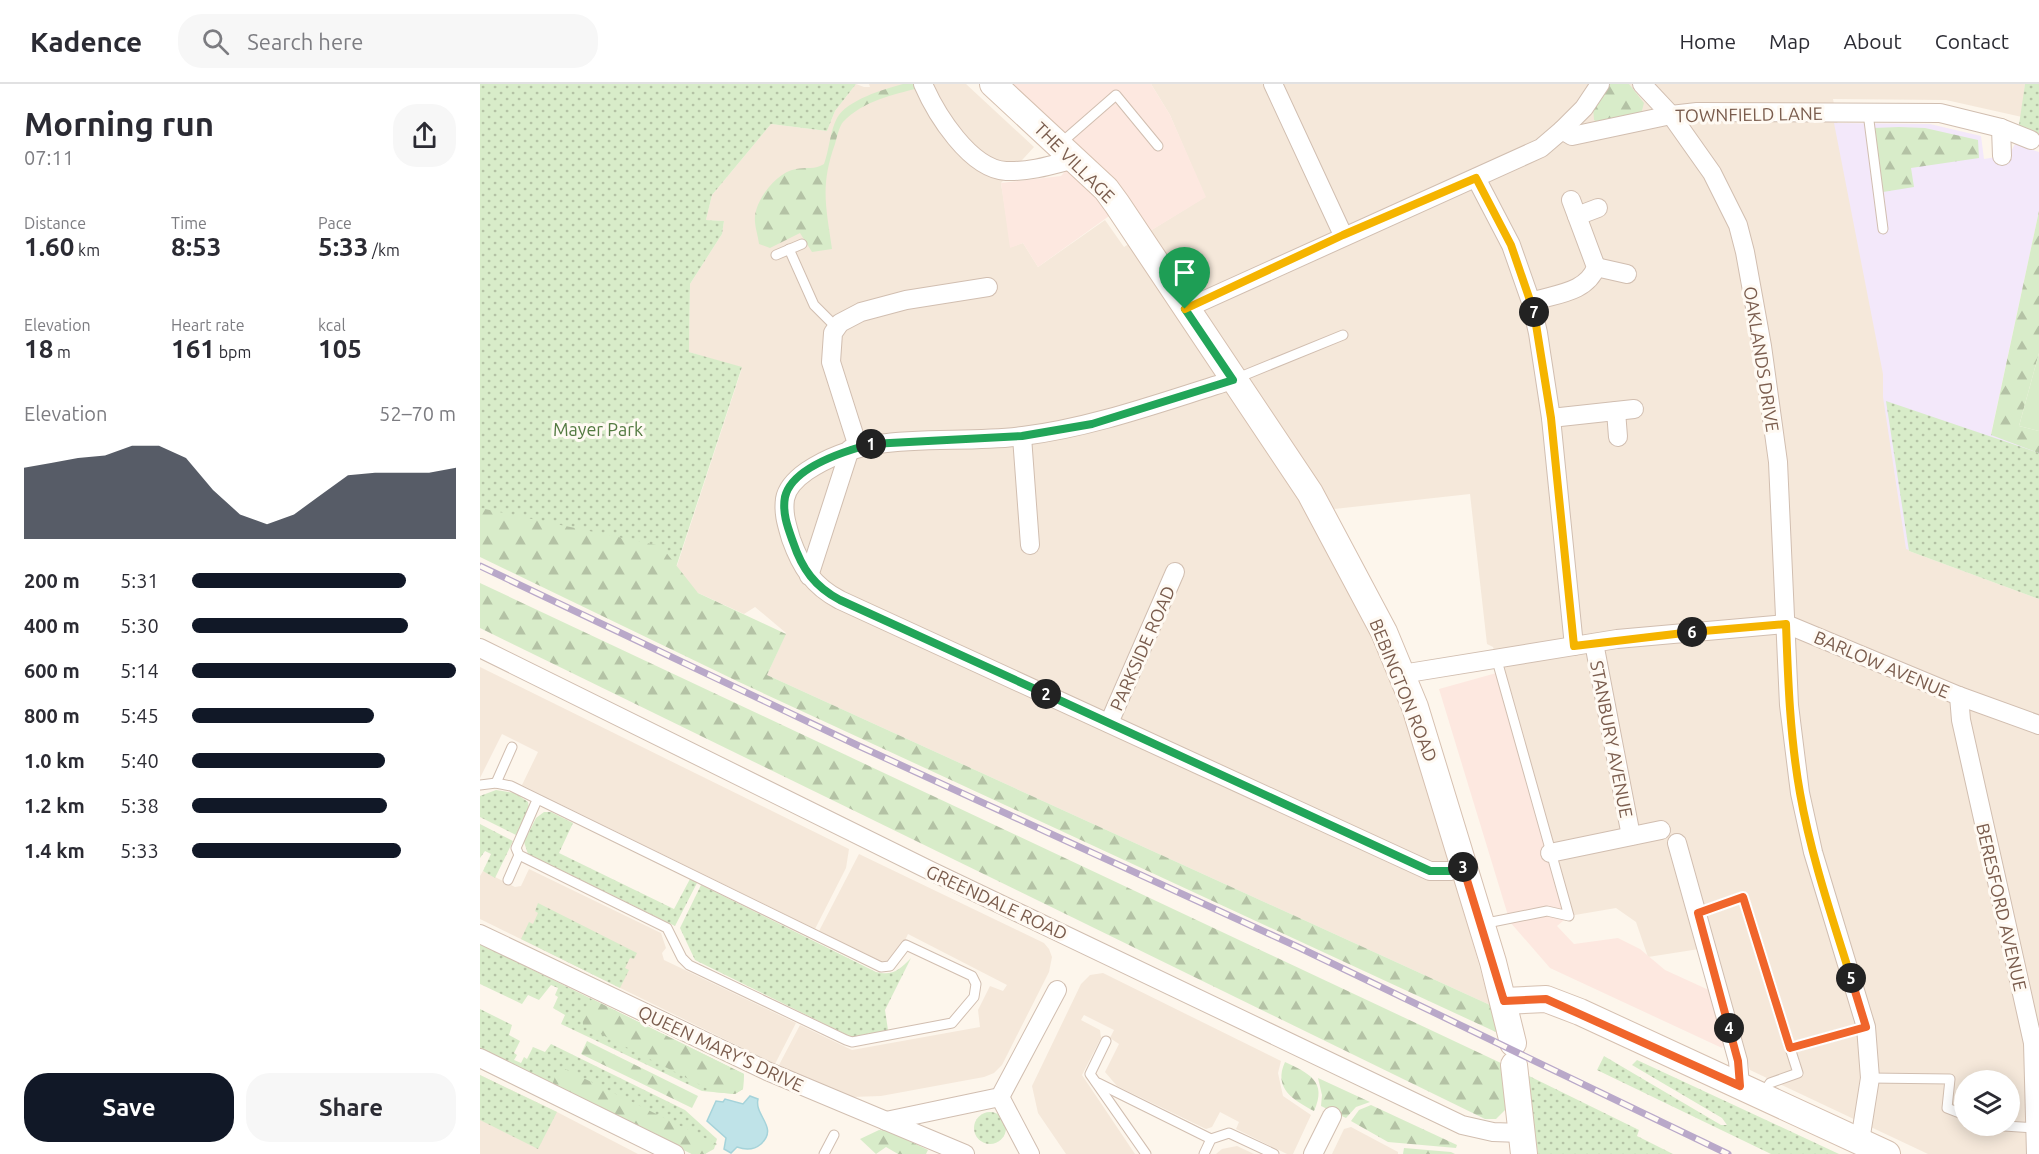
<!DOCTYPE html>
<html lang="en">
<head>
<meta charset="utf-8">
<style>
	body { margin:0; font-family:Ubuntu,sans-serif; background:#f7f7f7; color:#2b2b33; height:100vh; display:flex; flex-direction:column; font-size:22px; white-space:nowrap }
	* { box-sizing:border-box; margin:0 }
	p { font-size:20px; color:#7c7c81 }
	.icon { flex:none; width:33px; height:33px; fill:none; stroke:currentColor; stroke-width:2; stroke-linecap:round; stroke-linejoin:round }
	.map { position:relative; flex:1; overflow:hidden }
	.sheet { display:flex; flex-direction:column; background:#fff; width:480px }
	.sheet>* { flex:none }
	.fabs { position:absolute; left:1474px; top:986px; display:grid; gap:12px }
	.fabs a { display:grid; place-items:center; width:66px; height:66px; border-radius:50%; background:#fff; box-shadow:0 3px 15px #0003; font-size:30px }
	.pin { position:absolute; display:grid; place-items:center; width:51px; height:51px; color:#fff; margin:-62px -26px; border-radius:50% 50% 50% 0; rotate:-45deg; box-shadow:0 0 6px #0007 }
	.pin .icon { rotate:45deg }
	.km { position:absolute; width:30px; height:30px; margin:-15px; border-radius:50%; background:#222; color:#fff; font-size:16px; line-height:30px; text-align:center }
	.round { display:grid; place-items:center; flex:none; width:63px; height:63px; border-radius:24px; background:#f7f7f7 }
	.headline { display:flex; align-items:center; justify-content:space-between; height:102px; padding:0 24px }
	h1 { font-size:33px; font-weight:700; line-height:45px }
	.metrics { display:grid; grid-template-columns:repeat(3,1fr); gap:9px; height:102px; padding:6px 24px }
	.metrics div { display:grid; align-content:center }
	.metrics b { font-size:26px; font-weight:700 }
	.metrics small { font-size:16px; font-weight:400 }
	.metrics p { font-size:16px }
	.chart { height:168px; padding:12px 24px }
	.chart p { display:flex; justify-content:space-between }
	.chart svg { width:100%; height:108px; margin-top:6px; fill:#111827; opacity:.7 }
	.primary-button { display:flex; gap:12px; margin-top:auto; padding:12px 24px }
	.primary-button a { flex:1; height:69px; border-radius:24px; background:#111827; color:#fff; font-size:24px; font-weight:700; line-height:69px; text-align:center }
	.primary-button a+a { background:#f7f7f7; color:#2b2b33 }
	ul { padding:0 24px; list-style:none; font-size:20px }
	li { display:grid; grid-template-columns:96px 72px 1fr; align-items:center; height:45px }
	li i { height:15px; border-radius:8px; background:#111827 }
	header { display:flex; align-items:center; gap:36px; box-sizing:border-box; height:84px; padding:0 30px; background:#fff; border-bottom:2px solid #e1e1e2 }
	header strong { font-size:28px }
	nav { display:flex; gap:33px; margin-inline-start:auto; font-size:21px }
	.search { width:420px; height:54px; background:#f7f7f7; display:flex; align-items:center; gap:15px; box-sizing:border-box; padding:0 21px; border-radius:24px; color:#7c7c81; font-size:22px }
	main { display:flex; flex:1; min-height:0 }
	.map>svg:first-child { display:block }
	.residential { fill:#f5e8da; fill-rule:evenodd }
	.commercial { fill:#fde8e0 }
	.education { fill:#f3e8fa }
	.grass { fill:url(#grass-dots) }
	.forest { fill:url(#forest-firs) }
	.garden { fill:#d8ecc9 }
	.water { fill:#bfe3e8; stroke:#a5d3da; stroke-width:1.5 }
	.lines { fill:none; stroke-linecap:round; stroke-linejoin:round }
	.service-casing { stroke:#d1beb0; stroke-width:11 }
	.minor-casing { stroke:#d1beb0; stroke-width:20 }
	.secondary-casing { stroke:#d6c0b0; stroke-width:28 }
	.service { stroke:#fff; stroke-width:9 }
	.minor { stroke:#fff; stroke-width:18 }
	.secondary { stroke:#fff; stroke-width:26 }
	.rail-casing { stroke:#b9a8c9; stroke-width:7 }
	.rail { stroke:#fffaf3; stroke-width:4.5; stroke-dasharray:14; stroke-linecap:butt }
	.split-1-casing { stroke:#fff; stroke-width:12 }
	.split-2-casing { stroke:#fff; stroke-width:12 }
	.split-3-casing { stroke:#fff; stroke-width:12 }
	.split-4-casing { stroke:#fff; stroke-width:12 }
	.split-5-casing { stroke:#fff; stroke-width:12 }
	.split-6-casing { stroke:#fff; stroke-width:12 }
	.split-7-casing { stroke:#fff; stroke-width:12 }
	.split-8-casing { stroke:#fff; stroke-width:12 }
	.split-1 { stroke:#22a559; stroke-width:8 }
	.split-2 { stroke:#22a559; stroke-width:8 }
	.split-3 { stroke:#22a559; stroke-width:8 }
	.split-4 { stroke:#f0652b; stroke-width:8 }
	.split-5 { stroke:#f0652b; stroke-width:8 }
	.split-6 { stroke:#f5b400; stroke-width:8 }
	.split-7 { stroke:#f5b400; stroke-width:8 }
	.split-8 { stroke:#f5b400; stroke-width:8 }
	.labels { text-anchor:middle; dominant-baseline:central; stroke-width:6; stroke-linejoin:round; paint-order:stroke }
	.street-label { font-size:18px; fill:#7a5c4d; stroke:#fffaf3 }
	.park-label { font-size:18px; fill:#537a41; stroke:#fffaf3 }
</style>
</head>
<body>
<header>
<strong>Kadence</strong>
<div class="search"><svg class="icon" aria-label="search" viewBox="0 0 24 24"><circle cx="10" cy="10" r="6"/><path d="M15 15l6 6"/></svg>Search here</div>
<nav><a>Home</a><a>Map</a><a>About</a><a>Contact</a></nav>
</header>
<main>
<section class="sheet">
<div class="headline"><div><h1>Morning run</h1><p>07:11</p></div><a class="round"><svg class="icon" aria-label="share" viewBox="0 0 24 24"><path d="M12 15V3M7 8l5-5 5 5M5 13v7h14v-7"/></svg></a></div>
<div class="metrics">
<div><p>Distance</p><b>1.60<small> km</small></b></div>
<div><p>Time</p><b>8:53</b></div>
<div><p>Pace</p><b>5:33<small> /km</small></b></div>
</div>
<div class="metrics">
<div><p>Elevation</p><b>18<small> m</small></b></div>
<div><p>Heart rate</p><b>161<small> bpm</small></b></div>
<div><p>kcal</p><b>105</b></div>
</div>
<div class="chart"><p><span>Elevation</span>52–70 m</p>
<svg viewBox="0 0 160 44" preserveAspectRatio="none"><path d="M0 44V15L10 13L20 11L30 10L40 6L50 6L60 11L70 24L80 34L90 38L100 34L110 26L120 18L130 17L140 17L150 17L160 15V44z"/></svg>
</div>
<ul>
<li><b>200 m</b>5:31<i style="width:81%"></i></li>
<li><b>400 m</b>5:30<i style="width:82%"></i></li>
<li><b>600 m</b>5:14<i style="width:100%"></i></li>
<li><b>800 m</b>5:45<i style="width:69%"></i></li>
<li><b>1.0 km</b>5:40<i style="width:73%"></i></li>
<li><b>1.2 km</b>5:38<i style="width:74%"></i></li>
<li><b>1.4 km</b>5:33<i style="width:79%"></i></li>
</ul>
<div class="primary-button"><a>Save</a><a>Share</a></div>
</section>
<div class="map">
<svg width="1559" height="1070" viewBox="0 0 1559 1070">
	<defs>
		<pattern id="grass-dots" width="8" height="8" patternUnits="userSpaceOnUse" patternTransform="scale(1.5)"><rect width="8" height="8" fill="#d8ecc9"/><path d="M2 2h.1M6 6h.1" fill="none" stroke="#b4c2a5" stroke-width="1.8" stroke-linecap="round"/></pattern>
		<pattern id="forest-firs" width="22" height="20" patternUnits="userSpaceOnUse" patternTransform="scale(1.5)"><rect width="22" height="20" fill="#d8ecc9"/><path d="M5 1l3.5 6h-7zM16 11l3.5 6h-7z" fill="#b4c2a5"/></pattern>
	</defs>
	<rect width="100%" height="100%" fill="#fdf6ec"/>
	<g class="residential">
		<path d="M376,0L384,3H390L389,0H486L554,63L521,99L531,163L543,159L558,183L625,136L644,163L725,113L690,31L671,0H1545L1542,33L1466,16L1353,15L1405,295L1415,391L1429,467L1559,515V1070H1448L1270,986L1232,863L1168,873L1156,838L1136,824L1089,832L1013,563L1007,560L990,410L827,428L913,595L944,682L1010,921L287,591L306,549L275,523L264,530L192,497L262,284L209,268L210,200L242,150L244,137L226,136L232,111L291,40L347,47L355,27ZM1485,996H1530V1041H1485Z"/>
		<path d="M0,583L369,765L366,784L335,845L42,701L58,668L22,650L0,694Z"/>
		<path d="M379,770L564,859L569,865L572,873L569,888L522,981L514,989L504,993L401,1012L372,1013L344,1004L299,981L320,941L372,966L500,943L498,926L510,902L523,907L527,901L428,850L417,873L411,878L404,879L339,847Z"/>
		<path d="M49,785L181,849L186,864L182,869L184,876L316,939L295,980L0,835V792L3,787L35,803L41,802Z"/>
		<path d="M623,889L801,977L798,989L803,1012L831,1031L813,1070H807L756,1045L759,1038L740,1028L732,1043L726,1045L637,1002L625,988L639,960L630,954L634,946L604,931L601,936L620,946L621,954L602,991L655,1070H586L558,1029L552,1002L601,900L610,891Z"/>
		<path d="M0,991L77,1028L158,1070H0Z"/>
		<path d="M871,1043L918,1068V1070H852L864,1045Z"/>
		<path d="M757,1062L774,1070H736L742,1065Z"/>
	</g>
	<g class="commercial">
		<path d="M529,0H671L690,31L726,113L667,149L650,117L558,183L543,159L530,164L521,99L581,92L603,67Z"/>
		<path d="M1020,588L1089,832L1077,842L1094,860L1138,854L1160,865L1185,886L1231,907L1246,956L1242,964L1070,884L1030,838L959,605Z"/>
	</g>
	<path class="education" d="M1354,39L1450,40L1501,52L1504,75L1529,71L1535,60L1559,68V127L1511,350L1559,366V509L1426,465L1403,313V290Z"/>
	<g class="grass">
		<path d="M0,0H376L355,27L347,47L291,40L232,111L226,136L244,137L242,150L210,200L209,268L262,283L177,541L0,447Z"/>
		<path d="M1545,0H1559V52L1539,41Z"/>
		<path d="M1406,317L1559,369V515L1429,467Z"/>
		<path d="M16,706L35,709L48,718L49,724L36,751L0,733V712Z"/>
		<path d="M64,728H71L93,739L79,769L194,825L210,795L217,799L195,842L48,770L44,758L56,734Z"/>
		<path d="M0,740L33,757L15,794L3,787L11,770L5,767L0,774Z"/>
		<path d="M221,801L396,888C413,892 419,886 431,874L405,926L408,946L371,953L215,876L200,844Z"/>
		<path d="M58,819L157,869L154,875L150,874L145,884L149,886L140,904L41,855L49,838L53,840L58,829L55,827Z"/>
		<path d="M0,860L264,990L263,1005L255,1010L222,1007L81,940L85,931L73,924L78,913L75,911L78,904L71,901L59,916L48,911L42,920L0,900Z"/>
		<path d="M0,925L32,941L29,951L40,957L34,969L37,971L34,976L41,979L44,973L47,975L53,963L65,968L71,960L205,1026L237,1055L234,1065L225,1070H212L0,967Z"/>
		<path d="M1124,972L1241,1041H1247L1242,1034L1152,981L1157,976L1359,1070H1291L1117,986Z"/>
		<path d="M0,991L77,1028L58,1065L0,1036Z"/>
		<path d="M1047,991L1159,1046L1157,1052L1193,1070H1058Z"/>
		<circle cx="510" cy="1044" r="16"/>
	</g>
	<g class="forest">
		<path d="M423,0H437L439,4C412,11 383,17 363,38C359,43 357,53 355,60C340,102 346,122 352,165L332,168L320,149L290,164L279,160C278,151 274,141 275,132C277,114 297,88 316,85C326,83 335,86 344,80C349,67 350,47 357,34C367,16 404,5 423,0Z"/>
		<path d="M1128,0H1149L1164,19L1161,30L1120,40L1114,36L1113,23Z"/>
		<path d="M1419,43L1445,44L1498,56L1499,74L1431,84L1434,103L1403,108L1393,44Z"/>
		<path d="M1559,127V269L1539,342L1559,347V369L1511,351Z"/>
		<path d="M0,424L181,462L218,509L306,550L287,591L1010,921L1015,929L1018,949L259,598L0,473Z"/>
		<path d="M0,499L1023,980L1027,1024L1016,1035H1005L0,544Z"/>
		<path d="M112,915L264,990L263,1005L255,1010L234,1008L103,941L102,930Z"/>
		<path d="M107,957L218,1012L212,1024L101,970Z"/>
		<path d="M805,978C828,989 848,997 834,1027C813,1016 793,1004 805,978Z"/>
		<path d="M85,985L237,1060L225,1070H212L72,1001L76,990Z"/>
		<path d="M838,994L890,1018L876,1023L866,1034L841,1022L842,1011Z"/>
		<path d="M891,1021L977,1061L976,1064L908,1058L871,1037L879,1026Z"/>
		<path d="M399,1046L409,1047L448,1066L446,1070H418L406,1063L396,1070L380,1055Z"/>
		<path d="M924,1064L971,1068L975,1070H923Z"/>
	</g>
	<path class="garden" d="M1559,269V347L1539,342Z"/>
	<path class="water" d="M270,1012L278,1015C274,1032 299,1043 281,1060C274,1066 265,1066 257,1063L251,1069L244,1065L246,1054L227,1037L236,1017L243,1018L245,1015L263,1020Z"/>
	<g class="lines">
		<g class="service-casing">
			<g id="service">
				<path d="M1388,29L1403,145"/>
				<path d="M581,59L636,11L678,62"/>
				<path d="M309,165L334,221L357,244"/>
				<path d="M296,171L322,160"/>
				<path d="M755,295L863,251"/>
				<path d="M16,699L32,663"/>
				<path d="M0,701L16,699L31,702L401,883L410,882L426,861L492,892L496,900L494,913L472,939L372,958L366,956L209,881L202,874L187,844L39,771L36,764L57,716"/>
				<path d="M28,796L39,771"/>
				<path d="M1218,829L1263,813L1310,964L1386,943"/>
				<path d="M1002,840L1067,827L1089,832L1016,573"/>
				<path d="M626,957L610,990L666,1070"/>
				<path d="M1390,994L1470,995L1467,1024L1485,1031"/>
				<path d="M618,999L731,1055"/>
				<path d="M1282,1011L1290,999L1318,989L1310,964"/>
				<path d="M1509,1041L1556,1044"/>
				<path d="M344,1070L354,1051"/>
				<path d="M724,1070L731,1055L749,1049L794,1070"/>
			</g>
		</g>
		<g class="minor-casing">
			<g id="minor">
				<path d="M443,0C456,30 490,85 526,87C550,88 572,81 595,75"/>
				<path d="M793,0L863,151"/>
				<path d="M1162,0L1191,31L1232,89L1258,141L1265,168L1282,262L1298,378L1309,621L1320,709L1333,768L1386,943L1390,994L1380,1057"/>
				<path d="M1521,44L1522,72"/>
				<path d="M1082,46L1104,24L1120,0"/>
				<path d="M996,94L1031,161L1051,218L1058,249L1071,334L1094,562"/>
				<path d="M1097,132L1118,124"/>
				<path d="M1116,183L1147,190"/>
				<path d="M1051,218C1074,210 1107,209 1116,183L1091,116"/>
				<path d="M705,225L1061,64L1082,46L1092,52L1191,31L1217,28L1460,29L1521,44L1551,56"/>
				<path d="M753,296C684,317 615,343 543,352C469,362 392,343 327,387C317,394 307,403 305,415C303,430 307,441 311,455C321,483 333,502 360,516L950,787H970L984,782"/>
				<path d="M1136,327L1138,353"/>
				<path d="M1071,334L1154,325"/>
				<path d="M542,353L550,461"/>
				<path d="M378,363L351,278L353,249L360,239L381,228L426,216L508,203"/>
				<path d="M329,492L370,365"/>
				<path d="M1114,559L1151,752"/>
				<path d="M0,564L451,787L982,1041L1013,1048L1041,1049"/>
				<path d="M922,590L1137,555L1306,540L1479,612L1559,641"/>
				<path d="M1479,612L1481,636L1553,959L1556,1070"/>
				<path d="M629,639L695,488"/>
				<path d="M1197,759L1258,977L1260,1002"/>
				<path d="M1070,769L1181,746"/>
				<path d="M0,850L287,987L485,1070"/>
				<path d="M0,974L195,1070"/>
				<path d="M520,1013L550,1070"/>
				<path d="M406,1037L520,1013L577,906"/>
				<path d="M833,1070L852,1032"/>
			</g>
		</g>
		<g class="secondary-casing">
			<g id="secondary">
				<path d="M513,0L626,105L637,120L830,409L904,548L935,623L1013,878L1033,959"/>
				<path d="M1024,917L1066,915L1100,928L1407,1070"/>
				<path d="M1034,981L1044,1070"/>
			</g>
		</g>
		<use href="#service" class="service"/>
		<use href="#minor" class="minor"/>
		<use href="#secondary" class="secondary"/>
		<g class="rail-casing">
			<path id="rail" d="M0,482L379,662L818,863L1248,1070"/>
		</g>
		<use href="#rail" class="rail"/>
	</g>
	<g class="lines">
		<g class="split-1-casing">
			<path id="split-1" d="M391,360L542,352L612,340L753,296L705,225"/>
		</g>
		<g class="split-2-casing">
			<path id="split-2" d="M391,360C365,367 312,383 305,413C302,429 308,444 313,458C322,485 335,503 360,516L566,610"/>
		</g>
		<g class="split-3-casing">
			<path id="split-3" d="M566,610L950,787H970L983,783"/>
		</g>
		<g class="split-4-casing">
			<path id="split-4" d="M983,783L1024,917L1066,915L1260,1002L1258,977L1249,944"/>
		</g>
		<g class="split-5-casing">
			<path id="split-5" d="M1249,944L1218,829L1263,813L1310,964L1386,943L1371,894"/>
		</g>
		<g class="split-6-casing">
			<path id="split-6" d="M1212,548L1306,540C1308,596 1310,653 1320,709C1331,772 1352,833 1371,894"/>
		</g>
		<g class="split-7-casing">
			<path id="split-7" d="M1054,228L1071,334L1094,562L1212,548"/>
		</g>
		<g class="split-8-casing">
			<path id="split-8" d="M705,225L863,151L996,94L1031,161L1054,228"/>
		</g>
		<use href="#split-1" class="split-1"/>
		<use href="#split-2" class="split-2"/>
		<use href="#split-3" class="split-3"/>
		<use href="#split-4" class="split-4"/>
		<use href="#split-5" class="split-5"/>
		<use href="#split-6" class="split-6"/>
		<use href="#split-7" class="split-7"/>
		<use href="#split-8" class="split-8"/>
	</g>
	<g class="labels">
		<g class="street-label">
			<text transform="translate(1269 30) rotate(-1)">TOWNFIELD LANE</text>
			<text transform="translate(595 78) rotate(45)">THE VILLAGE</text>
			<text transform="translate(1282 275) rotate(81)">OAKLANDS DRIVE</text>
			<text transform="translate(662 564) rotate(-66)">PARKSIDE ROAD</text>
			<text transform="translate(1402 580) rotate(23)">BARLOW AVENUE</text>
			<text transform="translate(924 606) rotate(68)">BEBINGTON ROAD</text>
			<text transform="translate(1132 655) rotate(79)">STANBURY AVENUE</text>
			<text transform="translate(517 818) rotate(25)">GREENDALE ROAD</text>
			<text transform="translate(1522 823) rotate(77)">BERESFORD AVENUE</text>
			<text transform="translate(241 964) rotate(25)">QUEEN MARY'S DRIVE</text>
		</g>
		<g class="park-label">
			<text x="118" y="345">Mayer Park</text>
		</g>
	</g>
</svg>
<div class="fabs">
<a><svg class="icon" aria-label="layers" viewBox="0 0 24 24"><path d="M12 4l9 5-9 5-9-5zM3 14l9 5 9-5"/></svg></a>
</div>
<div class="pin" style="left:705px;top:225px;background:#1e9e55"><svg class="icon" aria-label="arrive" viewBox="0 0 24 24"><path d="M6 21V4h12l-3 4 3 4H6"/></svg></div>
<b class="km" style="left:391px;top:360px">1</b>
<b class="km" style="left:566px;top:610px">2</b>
<b class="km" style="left:983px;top:783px">3</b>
<b class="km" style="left:1249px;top:944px">4</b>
<b class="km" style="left:1371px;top:894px">5</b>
<b class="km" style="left:1212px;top:548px">6</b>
<b class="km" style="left:1054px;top:228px">7</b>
</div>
</main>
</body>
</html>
